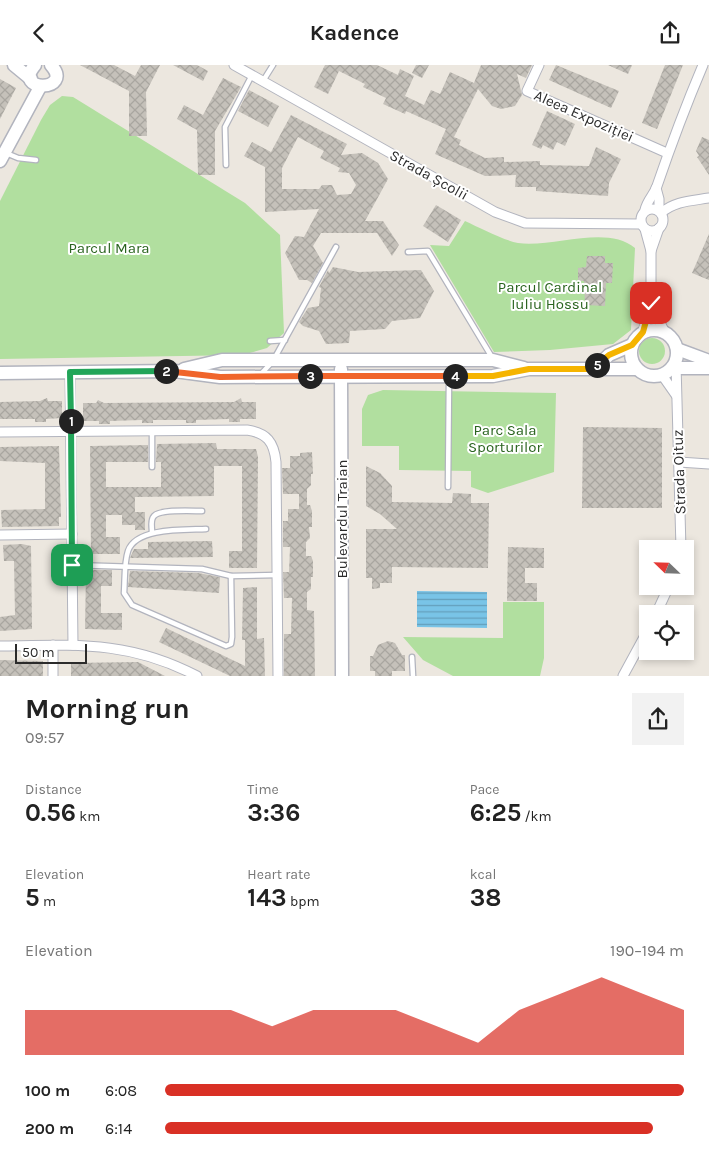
<!DOCTYPE html>
<html lang="en">
<head>
<meta charset="utf-8">
<style>
	body { margin:0; font-family:Karla,sans-serif; background:#f2f2f2; color:#222; height:100vh; display:flex; flex-direction:column; font-size:19px; white-space:nowrap }
	* { box-sizing:border-box; margin:0 }
	p { font-size:16px; color:#767676 }
	.icon { flex:none; width:28px; height:28px; fill:none; stroke:currentColor; stroke-width:2; stroke-linecap:round; stroke-linejoin:round }
	.map { position:relative; height:611px; overflow:hidden }
	.details { display:flex; flex-direction:column; background:#fff; flex:1 }
	.details>* { flex:none }
	.needle { width:32px; rotate:293deg }
	.fabs { position:absolute; left:639px; top:475px; display:grid; gap:10px }
	.fabs a { display:grid; place-items:center; width:55px; height:55px; border-radius:0px; background:#fff; box-shadow:0 2px 8px #0003; font-size:25px }
	.scale { position:absolute; left:15px; bottom:12px; width:72px; box-sizing:border-box; padding-left:5px; border:2px solid #2b2b2b; border-top:0; font-size:14px; line-height:18px; white-space:nowrap; color:#2b2b2b; -webkit-text-stroke:4px #fff; paint-order:stroke }
	.pin { position:absolute; display:grid; place-items:center; width:42px; height:42px; color:#fff; margin:-21px; border-radius:10px; box-shadow:0 2px 8px #0006 }
	.km { position:absolute; width:25px; height:25px; margin:-12px; border-radius:50%; background:#222; color:#fff; font-size:14px; line-height:25px; text-align:center }
	.round { display:grid; place-items:center; flex:none; width:52px; height:52px; border-radius:0px; background:#f2f2f2 }
	.summary { display:flex; align-items:center; justify-content:space-between; height:85px; padding:0 25px }
	h1 { font-size:28px; font-weight:700; line-height:38px }
	.figures { display:grid; grid-template-columns:repeat(3,1fr); gap:8px; height:85px; padding:5px 25px }
	.figures div { display:grid; align-content:center }
	.figures b { font-size:25px; font-weight:700 }
	.figures small { font-size:14px; font-weight:400 }
	.figures p { font-size:14px }
	.chart { height:140px; padding:10px 25px }
	.chart p { display:flex; justify-content:space-between }
	.chart svg { width:100%; height:90px; margin-top:5px; fill:#d93025; opacity:.7 }
	ul { padding:0 25px; list-style:none; font-size:16px }
	li { display:grid; grid-template-columns:80px 60px 1fr; align-items:center; height:38px }
	li i { height:12px; border-radius:6px; background:#d93025 }
	header { display:flex; justify-content:space-between; align-items:center; height:65px; padding:0 25px; background:#fff; font-size:22px; font-weight:700 }
	.map>svg:first-child { display:block }
	.grass { fill:#b1df9f }
	.water { fill:url(#water-rules) }
	.building { fill:url(#building-cross-hatch); fill-rule:evenodd }
	.lines { fill:none; stroke-linecap:round; stroke-linejoin:round }
	.lane-casing { stroke:#b2b4be; stroke-width:7 }
	.street-casing { stroke:#b2b4be; stroke-width:11 }
	.secondary-casing { stroke:#b2b4be; stroke-width:15 }
	.lane { stroke:#fff; stroke-width:4.5 }
	.street { stroke:#fff; stroke-width:9 }
	.secondary { stroke:#fff; stroke-width:12 }
	.split-1-casing { stroke:#fff; stroke-width:10 }
	.split-2-casing { stroke:#fff; stroke-width:10 }
	.split-3-casing { stroke:#fff; stroke-width:10 }
	.split-4-casing { stroke:#fff; stroke-width:10 }
	.split-5-casing { stroke:#fff; stroke-width:10 }
	.split-6-casing { stroke:#fff; stroke-width:10 }
	.split-1 { stroke:#22a559; stroke-width:6 }
	.split-2 { stroke:#22a559; stroke-width:6 }
	.split-3 { stroke:#f0652b; stroke-width:6 }
	.split-4 { stroke:#f0652b; stroke-width:6 }
	.split-5 { stroke:#f5b400; stroke-width:6 }
	.split-6 { stroke:#f5b400; stroke-width:6 }
	.labels { text-anchor:middle; dominant-baseline:central; stroke-width:4; stroke-linejoin:round; paint-order:stroke }
	.street-label { font-size:15px; fill:#2b2b2b; stroke:#fff }
	.park-label { font-size:15px; fill:#2a641f; stroke:#fff }
</style>
</head>
<body>
<header><svg class="icon" aria-label="back" viewBox="0 0 24 24"><path d="M15 5l-7 7 7 7"/></svg>Kadence<svg class="icon" aria-label="share" viewBox="0 0 24 24"><path d="M12 15V3M7 8l5-5 5 5M5 13v7h14v-7"/></svg></header>
<div class="map">
<svg width="709" height="611" viewBox="0 0 709 611">
	<defs>
		<pattern id="water-rules" width="6" height="5" patternUnits="userSpaceOnUse" patternTransform="scale(1.25)"><rect width="6" height="5" fill="#79c4e7"/><path d="M0 2.5h6" fill="none" stroke="#639fbb"/></pattern>
		<pattern id="building-cross-hatch" width="8" height="8" patternUnits="userSpaceOnUse" patternTransform="scale(1.25)"><rect width="8" height="8" fill="#c5c1ba"/><path d="M0 0l8 8M0 8l8-8" fill="none" stroke="#a9a6a0"/></pattern>
	</defs>
	<rect width="100%" height="100%" fill="#ece7df"/>
	<g class="grass">
		<path d="M62,31L73,32L245,138L280,170L284,268L267,283L243,290L0,294V136L41,55L50,40Z"/>
		<path d="M465,156C480,163 503,175 518,178C553,183 607,159 635,183L631,265L613,279L550,285L494,287L430,180L449,181Z"/>
		<circle cx="652" cy="286" r="13"/>
		<path d="M383,325L556,328L554,407L488,428L471,422V406L399,405V381H362V344L368,330Z"/>
		<path d="M503,537H544V593L540,611H453L423,595L403,572L503,573Z"/>
	</g>
	<path class="water" d="M417,526L487,527V563L417,562Z"/>
	<g class="building">
		<path d="M80,0H114L135,11L141,0H160L146,27L147,71H129V26Z"/>
		<path d="M173,0H197L208,6L203,16Z"/>
		<path d="M325,0H377L398,10L400,4L414,11L405,31L424,40L431,25L440,29L450,7L474,18L481,0H532L526,13L517,9L522,30L515,41L501,44L492,41L478,24L454,72L461,75L459,80L485,93L504,92V97L540,96V100L589,101L596,82L621,94L609,118L608,131L536,126V122H515L516,110L485,111L435,89L446,64L406,46L405,49L383,39L386,33L363,22L365,19L339,6L328,29L314,22Z"/>
		<path d="M416,0H429L422,13L412,8Z"/>
		<path d="M556,0L619,26L611,43L549,15Z"/>
		<path d="M608,0H632L628,9Z"/>
		<path d="M665,0H683L657,64L642,58Z"/>
		<path d="M223,13L241,22L215,66V110H198L197,65L177,54L184,40L203,50Z"/>
		<path d="M0,14L16,23L0,54Z"/>
		<path d="M249,25L279,41L268,62L238,46Z"/>
		<path d="M547,46L575,59L565,81L557,77L553,85L543,80L541,84L532,80Z"/>
		<path d="M291,50L347,79L341,90L362,88L378,98L388,114L365,156H383L399,180L392,191L377,168H321L313,181L323,198L312,218L307,215H299L285,188L295,171L304,172L319,144L265,147V102L244,91L252,77L271,87ZM298,72L324,86L320,93L340,103L338,107L349,108L356,120L351,129L337,130L332,120H322L319,124H282V103Z"/>
		<path d="M702,72L709,75V110L697,92L699,91L696,86Z"/>
		<path d="M436,140L461,155L448,177L423,161Z"/>
		<path d="M709,169V215L692,208Z"/>
		<path d="M587,191H605V198H613L612,218H606L605,241L585,240L584,216H578V203L586,202Z"/>
		<path d="M333,202L358,207L421,205L434,226L420,253L392,256L385,264L350,266L349,278L326,279L319,266L303,261L299,257L308,243L319,241L321,223L319,222L328,205L329,208Z"/>
		<path d="M47,333L48,336H62V353L46,354V357H35V354H0V337L40,336Z"/>
		<path d="M241,333L242,337H256V354H240V357H229V354L196,355V358H186V355H153V358H142V355L110,356V359H99V356H83V338H96L98,335L104,338L234,337Z"/>
		<path d="M583,362L662,363V443H582Z"/>
		<path d="M216,378L217,384H256L258,392L257,503H229V486H242V401H214V431L135,432V447H145V465H135V460H122V450H106V472H120V489H91L90,381L148,380V397H106V422H161V397H156L157,379Z"/>
		<path d="M59,381L61,452H59V461L2,462L1,445L45,444V398L0,396V382Z"/>
		<path d="M312,387L313,409H311V420L307,424V440H310L312,446V462H309L310,473L306,477V491H311L313,496V512H311V524L307,527V545L314,546L315,611H284V569H291L292,533H284L283,507H289L290,482H283V456H288V444H299V429H283L282,403H290V391H300V388Z"/>
		<path d="M366,401L380,408L392,421V437L452,438L453,428L471,429V438H489L488,503L392,502V518H380V523L372,524V513H366V464H397L380,449L366,441Z"/>
		<path d="M212,476L213,492L130,493L134,484H148V477Z"/>
		<path d="M22,479L31,481L32,564L0,566V552L15,550L14,496H4L3,480Z"/>
		<path d="M508,482L544,483V503H525V518H537V536H507Z"/>
		<path d="M86,505H112V521H101V548H122V565L85,564Z"/>
		<path d="M130,506L198,508L220,512L219,528L128,522Z"/>
		<path d="M257,522V574L264,573L265,611H230L159,577L166,563L245,601V575H242L243,523Z"/>
		<path d="M388,576L395,578L402,590H405V606H392V611H375V606H370V591H373L378,580Z"/>
		<path d="M0,595L43,596V611H0Z"/>
		<path d="M138,597L165,611H71V598Z"/>
	</g>
	<g class="lines">
		<g class="lane-casing">
			<g id="lane">
				<path d="M263,16L273,0"/>
				<path d="M6,88L18,93L36,95"/>
				<path d="M226,100L225,62L252,10"/>
				<path d="M408,187L428,186L493,294"/>
				<path d="M270,276L285,275"/>
				<path d="M261,309L273,296L336,182"/>
				<path d="M152,366V402"/>
				<path d="M448,422L449,313"/>
				<path d="M206,464C186,465 136,462 128,486C124,498 125,515 124,528L132,540L226,581L231,579L232,572L231,511"/>
				<path d="M152,467C152,462 150,455 154,451C160,444 192,446 202,446"/>
				<path d="M72,500L202,504L231,511L277,510"/>
				<path d="M412,592L413,611"/>
			</g>
		</g>
		<g class="street-casing">
			<g id="street">
				<path d="M234,0L495,147L525,158L641,159"/>
				<path d="M539,0L527,26L667,88"/>
				<path d="M656,123L659,134V145"/>
				<circle cx="652" cy="155" r="11"/>
				<path d="M645,145C647,135 654,130 657,121C671,80 686,40 703,0"/>
				<path d="M661,148C675,136 691,136 709,133"/>
				<path d="M651,186L659,163"/>
				<path d="M651,238L664,266"/>
				<path d="M643,267L651,238V186L645,164"/>
				<path d="M676,299L681,484"/>
				<path d="M70,307L73,580"/>
				<path d="M662,310L676,330"/>
				<path d="M0,367L247,365C267,368 274,377 276,397L278,611"/>
				<path d="M679,397L709,399"/>
				<path d="M0,470L72,469"/>
				<path d="M656,549L669,521"/>
				<path d="M53,580V611"/>
				<path d="M0,581C75,580 128,575 197,611"/>
				<path d="M623,611L648,565"/>
			</g>
		</g>
		<g class="secondary-casing">
			<g id="secondary">
				<path d="M14,0L31,14"/>
				<path d="M35,0C11,28 75,27 51,0"/>
				<path d="M0,96L40,22"/>
				<circle cx="654" cy="288" r="23"/>
				<path d="M677,284L709,296"/>
				<path d="M672,303H709"/>
				<path d="M184,304L222,295H493L524,303"/>
				<path d="M341,304L342,611"/>
				<path d="M594,304L609,290L632,280"/>
				<path d="M0,308L175,306L220,312L493,311L529,304H637"/>
			</g>
		</g>
		<use href="#lane" class="lane"/>
		<use href="#street" class="street"/>
		<use href="#secondary" class="secondary"/>
	</g>
	<g class="lines">
		<g class="split-1-casing">
			<path id="split-1" d="M71,356L72,500"/>
		</g>
		<g class="split-2-casing">
			<path id="split-2" d="M71,356L70,307L166,306"/>
		</g>
		<g class="split-3-casing">
			<path id="split-3" d="M166,306L220,312L310,311"/>
		</g>
		<g class="split-4-casing">
			<path id="split-4" d="M310,311H455"/>
		</g>
		<g class="split-5-casing">
			<path id="split-5" d="M455,311H493L529,304H594L597,300"/>
		</g>
		<g class="split-6-casing">
			<path id="split-6" d="M597,300L609,290L632,280L643,267L651,238"/>
		</g>
		<use href="#split-1" class="split-1"/>
		<use href="#split-2" class="split-2"/>
		<use href="#split-3" class="split-3"/>
		<use href="#split-4" class="split-4"/>
		<use href="#split-5" class="split-5"/>
		<use href="#split-6" class="split-6"/>
	</g>
	<g class="labels">
		<g class="street-label">
			<text transform="translate(584 51) rotate(24)">Aleea Expoziției</text>
			<text transform="translate(429 110) rotate(29)">Strada Școlii</text>
			<text transform="translate(679 407) rotate(-92)">Strada Oituz</text>
			<text transform="translate(342 454) rotate(-90)">Bulevardul Traian</text>
		</g>
		<g class="park-label">
			<text x="109" y="183">Parcul Mara</text>
			<text x="550" y="222">Parcul Cardinal<tspan x="550" dy="17">Iuliu Hossu</tspan></text>
			<text x="505" y="365">Parc Sala<tspan x="505" dy="17">Sporturilor</tspan></text>
		</g>
	</g>
</svg>
<div class="fabs">
<a><svg class="needle" viewBox="-14 -14 28 28"><path d="M0-13l5 13h-10z" fill="#e53935"/><path d="M0 13l5-13h-10z" fill="#767676"/></svg></a>
<a><svg class="icon" aria-label="locate" viewBox="0 0 24 24"><circle cx="12" cy="12" r="6"/><path d="M12 2v4M12 18v4M2 12h4M18 12h4"/></svg></a>
</div>
<div class="scale">50 m</div>
<div class="pin" style="left:72px;top:500px;background:#1e9e55"><svg class="icon" aria-label="arrive" viewBox="0 0 24 24"><path d="M6 21V4h12l-3 4 3 4H6"/></svg></div>
<div class="pin" style="left:651px;top:238px;background:#d93025"><svg class="icon" aria-label="check" viewBox="0 0 24 24"><path d="M5 12l5 5 9-10"/></svg></div>
<b class="km" style="left:71px;top:356px">1</b>
<b class="km" style="left:166px;top:306px">2</b>
<b class="km" style="left:310px;top:311px">3</b>
<b class="km" style="left:455px;top:311px">4</b>
<b class="km" style="left:597px;top:300px">5</b>
</div>
<section class="details">
<div class="summary"><div><h1>Morning run</h1><p>09:57</p></div><a class="round"><svg class="icon" aria-label="share" viewBox="0 0 24 24"><path d="M12 15V3M7 8l5-5 5 5M5 13v7h14v-7"/></svg></a></div>
<div class="figures">
<div><p>Distance</p><b>0.56<small> km</small></b></div>
<div><p>Time</p><b>3:36</b></div>
<div><p>Pace</p><b>6:25<small> /km</small></b></div>
</div>
<div class="figures">
<div><p>Elevation</p><b>5<small> m</small></b></div>
<div><p>Heart rate</p><b>143<small> bpm</small></b></div>
<div><p>kcal</p><b>38</b></div>
</div>
<div class="chart"><p><span>Elevation</span>190–194 m</p>
<svg viewBox="0 0 160 44" preserveAspectRatio="none"><path d="M0 44V22L10 22L20 22L30 22L40 22L50 22L60 30L70 22L80 22L90 22L100 30L110 38L120 22L130 14L140 6L150 14L160 22V44z"/></svg>
</div>
<ul>
<li><b>100 m</b>6:08<i style="width:100%"></i></li>
<li><b>200 m</b>6:14<i style="width:94%"></i></li>
</ul>
</section>
</body>
</html>
